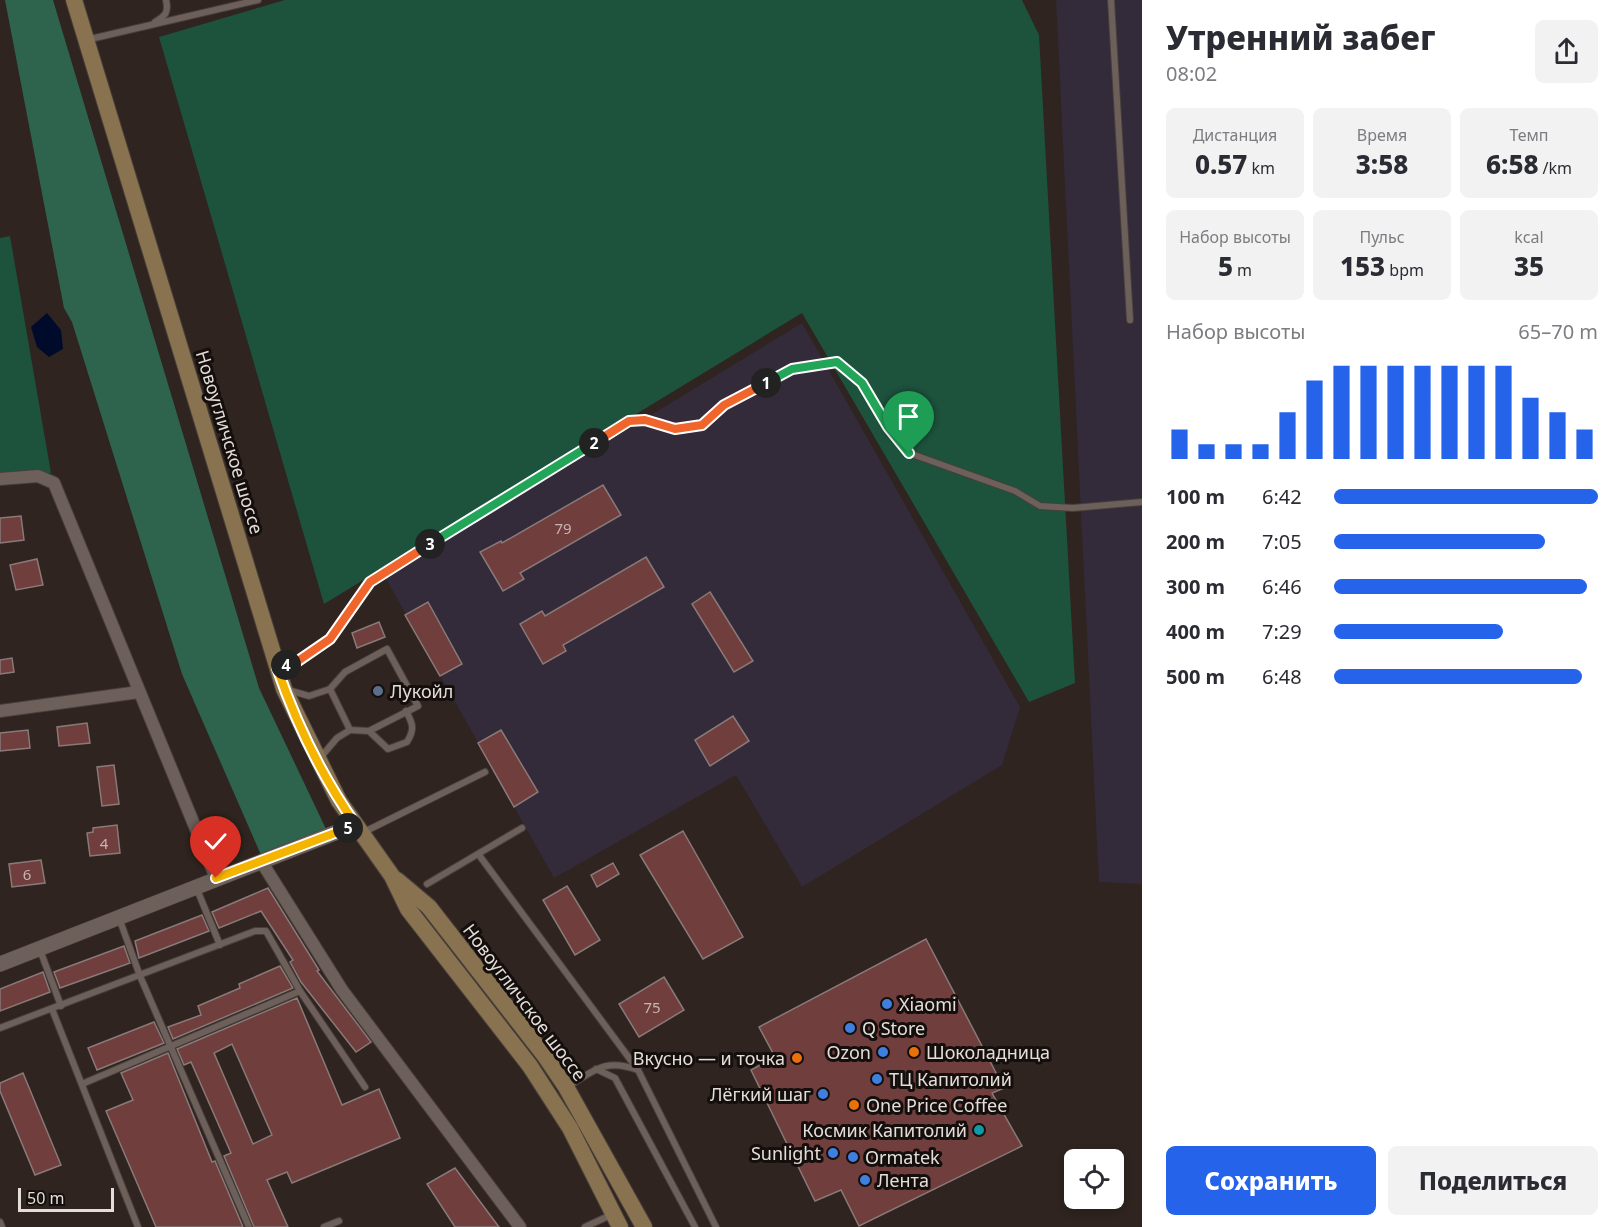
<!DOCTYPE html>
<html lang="ru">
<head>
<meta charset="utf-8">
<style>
	body { margin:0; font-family:"Noto Sans",sans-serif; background:#f2f2f3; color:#2b2b33; height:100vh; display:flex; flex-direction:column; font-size:22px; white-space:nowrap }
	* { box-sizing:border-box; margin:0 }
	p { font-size:20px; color:#7c7c81 }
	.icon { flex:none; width:33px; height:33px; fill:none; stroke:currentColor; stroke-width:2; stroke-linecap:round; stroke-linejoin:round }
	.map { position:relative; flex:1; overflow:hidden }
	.side { display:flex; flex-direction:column; background:#fff; width:480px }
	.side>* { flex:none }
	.controls { position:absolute; left:1064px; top:1149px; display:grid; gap:12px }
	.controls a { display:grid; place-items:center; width:60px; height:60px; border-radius:9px; background:#fff; box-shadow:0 3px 9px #0003; font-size:30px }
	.scale { position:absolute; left:18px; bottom:15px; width:96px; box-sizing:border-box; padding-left:6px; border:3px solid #e4ddd9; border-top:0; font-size:16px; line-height:21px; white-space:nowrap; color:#e4ddd9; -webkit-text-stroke:4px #140f0c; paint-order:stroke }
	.pin { position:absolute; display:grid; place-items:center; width:51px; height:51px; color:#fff; margin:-62px -26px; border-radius:50% 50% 50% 0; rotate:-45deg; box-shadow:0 0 6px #0007 }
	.pin .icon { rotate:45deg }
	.km { position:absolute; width:30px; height:30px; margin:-15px; border-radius:50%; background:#222; color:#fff; font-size:16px; line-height:30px; text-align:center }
	.round { display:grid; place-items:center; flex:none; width:63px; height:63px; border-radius:9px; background:#f2f2f3 }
	.head { display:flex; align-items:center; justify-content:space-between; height:102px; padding:0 24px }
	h1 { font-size:33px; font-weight:800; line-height:45px }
	.figures { display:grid; grid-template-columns:repeat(3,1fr); gap:9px; height:102px; padding:6px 24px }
	.figures div { display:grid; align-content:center; border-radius:9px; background:#f2f2f3; text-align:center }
	.figures b { font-size:26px; font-weight:800 }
	.figures small { font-size:16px; font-weight:400 }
	.figures p { font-size:16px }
	.chart { height:168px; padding:12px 24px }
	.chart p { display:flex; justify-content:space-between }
	.chart svg { width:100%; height:108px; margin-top:6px; stroke:#2563eb; stroke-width:6 }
	.button { display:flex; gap:12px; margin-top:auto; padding:12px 24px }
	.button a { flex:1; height:69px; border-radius:9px; background:#2563eb; color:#fff; font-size:24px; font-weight:800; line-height:69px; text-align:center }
	.button a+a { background:#f2f2f3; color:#2b2b33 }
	ul { padding:0 24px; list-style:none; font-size:20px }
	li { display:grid; grid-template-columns:96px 72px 1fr; align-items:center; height:45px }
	li i { height:15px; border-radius:8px; background:#2563eb }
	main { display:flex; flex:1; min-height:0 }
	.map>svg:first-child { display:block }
	.industrial { fill:#332a3a }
	.green { fill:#1d523d }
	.forest { fill:#2e644e }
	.water { fill:#000b2b }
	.building { fill:#6f3e3d; stroke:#897a79; stroke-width:1.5; fill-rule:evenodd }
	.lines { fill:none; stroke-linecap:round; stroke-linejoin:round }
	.service-casing { stroke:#483f3b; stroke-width:8 }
	.minor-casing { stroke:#483f3b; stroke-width:14 }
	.tertiary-casing { stroke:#483f3b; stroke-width:16 }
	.secondary-casing { stroke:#483f3b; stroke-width:18 }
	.service { stroke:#6d605a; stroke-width:6 }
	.minor { stroke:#6d605a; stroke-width:12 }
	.tertiary { stroke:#6d605a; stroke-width:15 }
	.secondary { stroke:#88724f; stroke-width:16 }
	.split-1-casing { stroke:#fff; stroke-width:12 }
	.split-2-casing { stroke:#fff; stroke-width:12 }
	.split-3-casing { stroke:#fff; stroke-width:12 }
	.split-4-casing { stroke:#fff; stroke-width:12 }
	.split-5-casing { stroke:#fff; stroke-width:12 }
	.split-6-casing { stroke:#fff; stroke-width:12 }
	.split-1 { stroke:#22a559; stroke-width:8 }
	.split-2 { stroke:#f0652b; stroke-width:8 }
	.split-3 { stroke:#22a559; stroke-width:8 }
	.split-4 { stroke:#f0652b; stroke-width:8 }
	.split-5 { stroke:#f5b400; stroke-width:8 }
	.split-6 { stroke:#f5b400; stroke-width:8 }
	.service-dot { fill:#5c6f8a; stroke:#140f0c; stroke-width:2 }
	.shop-dot { fill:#3f7fe0; stroke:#140f0c; stroke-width:2 }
	.food-dot { fill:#e8710a; stroke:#140f0c; stroke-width:2 }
	.culture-dot { fill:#0f9aa8; stroke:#140f0c; stroke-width:2 }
	.labels { text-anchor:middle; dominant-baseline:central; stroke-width:6; stroke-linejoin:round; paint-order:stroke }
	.number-label { font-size:15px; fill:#c7b5b2 }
	.street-label { font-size:18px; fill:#e4ddd9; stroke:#140f0c }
	.poi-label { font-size:18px; fill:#e4ddd9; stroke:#140f0c; text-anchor:start }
</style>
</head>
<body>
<main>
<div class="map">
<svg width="1142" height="1227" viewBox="0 0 1142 1227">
	<rect width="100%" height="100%" fill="#2f241f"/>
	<g class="industrial">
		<path d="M1056,0H1142V884L1099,882Z"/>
		<path d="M802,323L1020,707L1002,765L802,887L736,775L554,878L385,577Z"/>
	</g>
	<g class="green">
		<path d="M285,0H1022L1039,35L1075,683L1029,702L802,313L324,604L159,37Z"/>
		<path d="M10,236L51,473L0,479V238Z"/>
	</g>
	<path class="forest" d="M5,0H53L259,688L326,829L261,855L182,674L72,322L64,308Z"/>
	<path class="water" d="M47,313L61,330L63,349L49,357L37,347L31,327Z"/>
	<g class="building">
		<path d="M603,485L621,515L520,573L524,579L503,591L480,552L501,541L502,543Z"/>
		<path d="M21,516L24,540L0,543V518Z"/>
		<path d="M646,557L664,587L563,645L566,651L543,664L520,624L542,611L545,616Z"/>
		<path d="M37,559L43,585L16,590L10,565Z"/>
		<path d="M710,592L753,661L734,672L692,604Z"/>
		<path d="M428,602L462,664L440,676L405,615Z"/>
		<path d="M379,622L385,637L357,648L352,633Z"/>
		<path d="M12,658L14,672L0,674V660Z"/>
		<path d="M733,716L749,741L710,766L695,740Z"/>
		<path d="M87,723L90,743L59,746L57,727Z"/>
		<path d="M28,730L30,748L0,751V733Z"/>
		<path d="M501,730L538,792L514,807L478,743Z"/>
		<path d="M114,765L119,804L102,806L97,767Z"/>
		<path d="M117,825L120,853L90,856L87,833L93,832V828Z"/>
		<path d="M683,831L743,937L703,959L640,855Z"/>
		<path d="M41,860L45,883L12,887L9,864Z"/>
		<path d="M613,863L619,874L597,887L591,875Z"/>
		<path d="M567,886L600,940L575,955L543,900Z"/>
		<path d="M268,888L319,970L317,971L371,1042L356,1052L301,982L290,962L293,960L261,911L219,928L212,912Z"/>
		<path d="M202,915L209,931L139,958L135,941Z"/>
		<path d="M926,939L1004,1088L992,1093L1022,1146L859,1226L841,1190L815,1201L787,1144L751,1070L775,1057L759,1027Z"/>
		<path d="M124,946L130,963L60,988L54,972Z"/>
		<path d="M280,966L293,988L173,1039L168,1027L201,1015L198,1006L240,988L239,984Z"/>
		<path d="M43,972L50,992L0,1011V989Z"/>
		<path d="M664,977L684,1010L639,1037L619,1004Z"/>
		<path d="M297,998L342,1105L379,1089L400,1138L292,1183L287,1172L267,1180L288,1227H254L224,1156L231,1153L191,1062L184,1065L177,1049ZM232,1044L272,1135L253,1144L214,1053Z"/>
		<path d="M154,1022L164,1043L97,1070L88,1048Z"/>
		<path d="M168,1053L212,1162L215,1161L243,1227H156L106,1111L133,1100L121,1073Z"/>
		<path d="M23,1073L61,1165L35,1175L0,1091V1083Z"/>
		<path d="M455,1168L499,1227H455L427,1184Z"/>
	</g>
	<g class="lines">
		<g class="service-casing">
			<g id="service">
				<path d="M1111,0L1130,320"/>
				<path d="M155,22C165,16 169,13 166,0"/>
				<path d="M86,40L258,0"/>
				<path d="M278,668L298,661L330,639L370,582L617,428L629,421L645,420L675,429L702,425L724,405L792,369L837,362L862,383L888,427L909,453L1015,491L1040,506L1073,508L1142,502"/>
				<path d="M330,689L345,672L387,649L418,706L369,731L350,730"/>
				<path d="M288,690L309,696L330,689L350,730L337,738L320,758"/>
				<path d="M369,731L388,749L407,742C415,729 413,724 406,711"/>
				<path d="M362,833L485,772"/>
				<path d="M479,855L638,1070"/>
				<path d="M427,884L522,828"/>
				<path d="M196,887L220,945"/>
				<path d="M119,918L140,976L249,1227"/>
				<path d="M40,950L61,1006"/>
				<path d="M52,1009L138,1227"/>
				<path d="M0,1028L255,931H266L300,991L365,1087"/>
				<path d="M596,1069L615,1078L695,1227"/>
				<path d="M82,1084L300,991"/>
				<path d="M567,1087C595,1070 605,1058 638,1070L716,1227"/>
				<path d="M0,1222L2,1227"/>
				<path d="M324,1227L339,1221"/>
				<path d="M585,1227L613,1214"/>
			</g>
		</g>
		<g class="minor-casing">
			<g id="minor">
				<path d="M0,479L38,476L54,483L216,878"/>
				<path d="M0,711L139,692"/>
				<path d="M261,861L342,990L520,1227"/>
			</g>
		</g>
		<g class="tertiary-casing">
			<path id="tertiary" d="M0,964L355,825"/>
		</g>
		<g class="secondary-casing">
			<g id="secondary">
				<path d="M74,0L284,689L339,801L392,876L408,909L530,1066L570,1128L620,1227"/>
				<path d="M397,880L429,907L545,1056L566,1087L644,1227"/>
			</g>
		</g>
		<use href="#service" class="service"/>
		<use href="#minor" class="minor"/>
		<use href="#tertiary" class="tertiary"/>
		<use href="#secondary" class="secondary"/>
	</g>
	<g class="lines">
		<g class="split-1-casing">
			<path id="split-1" d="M766,383L792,369L837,362L862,383L888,427L909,453"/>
		</g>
		<g class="split-2-casing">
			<path id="split-2" d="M594,443L629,421L645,420L675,429L702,425L724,405L766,383"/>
		</g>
		<g class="split-3-casing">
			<path id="split-3" d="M430,544L594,443"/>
		</g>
		<g class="split-4-casing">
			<path id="split-4" d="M286,665L298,661L330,639L370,582L430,544"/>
		</g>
		<g class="split-5-casing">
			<path id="split-5" d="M286,665L277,668C296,723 323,778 356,825L348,828"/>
		</g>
		<g class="split-6-casing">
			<path id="split-6" d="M216,878L348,828"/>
		</g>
		<use href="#split-1" class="split-1"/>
		<use href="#split-2" class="split-2"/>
		<use href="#split-3" class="split-3"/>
		<use href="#split-4" class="split-4"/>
		<use href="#split-5" class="split-5"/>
		<use href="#split-6" class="split-6"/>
	</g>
	<circle class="service-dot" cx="378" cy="691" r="6"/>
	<g class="shop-dot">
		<circle cx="887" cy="1004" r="6"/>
		<circle cx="850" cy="1028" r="6"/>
		<circle cx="883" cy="1052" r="6"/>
		<circle cx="877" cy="1079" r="6"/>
		<circle cx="823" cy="1094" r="6"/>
		<circle cx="833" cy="1153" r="6"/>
		<circle cx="853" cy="1157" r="6"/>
		<circle cx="865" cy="1180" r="6"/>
	</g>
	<g class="food-dot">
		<circle cx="914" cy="1052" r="6"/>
		<circle cx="797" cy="1058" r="6"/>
		<circle cx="854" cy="1105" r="6"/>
	</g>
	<circle class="culture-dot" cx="979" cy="1130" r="6"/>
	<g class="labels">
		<g class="number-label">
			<text x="563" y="528">79</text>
			<text x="104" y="843">4</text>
			<text x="27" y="874">6</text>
			<text x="652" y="1007">75</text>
		</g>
		<g class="street-label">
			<text transform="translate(230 442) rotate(73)">Новоугличское шоссе</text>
			<text transform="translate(525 1002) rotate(53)">Новоугличское шоссе</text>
		</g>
		<g class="poi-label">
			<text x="390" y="691">Лукойл</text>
			<text x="899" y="1004">Xiaomi</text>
			<text x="862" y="1028">Q Store</text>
			<text x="871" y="1052" text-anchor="end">Ozon</text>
			<text x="926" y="1052">Шоколадница</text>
			<text x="785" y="1058" text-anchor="end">Вкусно — и точка</text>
			<text x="889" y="1079">ТЦ Капитолий</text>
			<text x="811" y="1094" text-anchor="end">Лёгкий шаг</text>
			<text x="866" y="1105">One Price Coffee</text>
			<text x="967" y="1130" text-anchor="end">Космик Капитолий</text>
			<text x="821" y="1153" text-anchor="end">Sunlight</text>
			<text x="865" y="1157">Ormatek</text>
			<text x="877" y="1180">Лента</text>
		</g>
	</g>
</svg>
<div class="controls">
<a><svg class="icon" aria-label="locate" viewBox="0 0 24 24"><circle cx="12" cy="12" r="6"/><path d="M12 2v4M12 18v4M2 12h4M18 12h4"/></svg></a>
</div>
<div class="scale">50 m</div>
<div class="pin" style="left:909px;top:453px;background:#1e9e55"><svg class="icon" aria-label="arrive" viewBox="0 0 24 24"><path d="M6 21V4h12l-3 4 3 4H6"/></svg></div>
<div class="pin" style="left:216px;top:878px;background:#d93025"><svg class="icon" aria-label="check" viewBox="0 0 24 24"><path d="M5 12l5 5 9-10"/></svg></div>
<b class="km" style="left:766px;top:383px">1</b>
<b class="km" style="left:594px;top:443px">2</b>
<b class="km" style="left:430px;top:544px">3</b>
<b class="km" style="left:286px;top:665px">4</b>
<b class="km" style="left:348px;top:828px">5</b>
</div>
<section class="side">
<div class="head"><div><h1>Утренний забег</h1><p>08:02</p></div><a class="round"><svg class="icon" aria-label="share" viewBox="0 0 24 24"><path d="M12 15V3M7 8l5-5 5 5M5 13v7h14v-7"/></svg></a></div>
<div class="figures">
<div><p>Дистанция</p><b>0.57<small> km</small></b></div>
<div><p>Время</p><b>3:58</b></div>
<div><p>Темп</p><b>6:58<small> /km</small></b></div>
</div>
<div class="figures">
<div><p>Набор высоты</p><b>5<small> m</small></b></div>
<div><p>Пульс</p><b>153<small> bpm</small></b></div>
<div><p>kcal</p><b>35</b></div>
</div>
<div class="chart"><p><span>Набор высоты</span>65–70 m</p>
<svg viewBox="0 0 160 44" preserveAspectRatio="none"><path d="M5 44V32M15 44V38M25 44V38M35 44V38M45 44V25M55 44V12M65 44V6M75 44V6M85 44V6M95 44V6M105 44V6M115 44V6M125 44V6M135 44V19M145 44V25M155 44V32"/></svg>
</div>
<ul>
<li><b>100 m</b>6:42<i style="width:100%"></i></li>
<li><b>200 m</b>7:05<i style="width:80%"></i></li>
<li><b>300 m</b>6:46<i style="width:96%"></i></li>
<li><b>400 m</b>7:29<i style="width:64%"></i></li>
<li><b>500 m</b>6:48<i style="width:94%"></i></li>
</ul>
<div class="button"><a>Сохранить</a><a>Поделиться</a></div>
</section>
</main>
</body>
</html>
